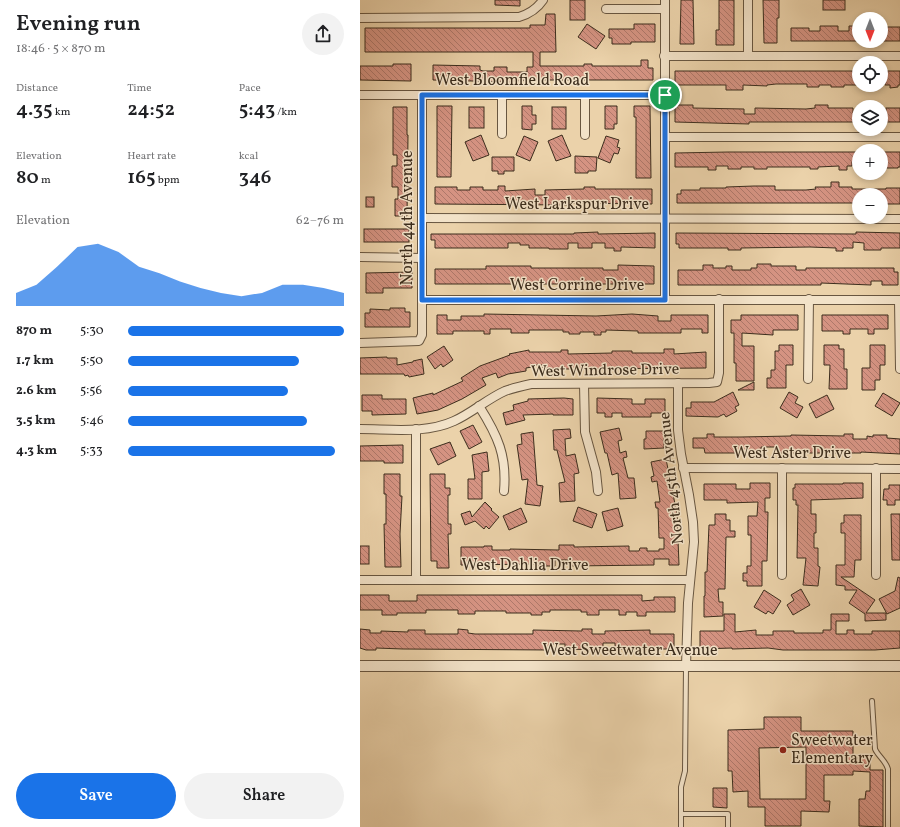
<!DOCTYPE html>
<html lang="en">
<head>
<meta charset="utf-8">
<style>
	body { margin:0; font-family:Vollkorn,serif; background:#f2f2f2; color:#202124; height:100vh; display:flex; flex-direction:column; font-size:15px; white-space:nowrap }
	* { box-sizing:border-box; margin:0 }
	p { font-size:13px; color:#757577 }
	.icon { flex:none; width:22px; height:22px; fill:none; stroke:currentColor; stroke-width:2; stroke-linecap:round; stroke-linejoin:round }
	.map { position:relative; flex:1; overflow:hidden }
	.side { display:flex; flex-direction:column; background:#fff; width:360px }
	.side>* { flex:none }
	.needle { width:26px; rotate:180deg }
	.buttons { position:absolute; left:492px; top:12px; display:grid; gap:8px }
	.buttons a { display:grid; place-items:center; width:36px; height:36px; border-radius:50%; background:#fff; box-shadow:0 2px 6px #0003; font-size:20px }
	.pin { position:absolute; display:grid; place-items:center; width:34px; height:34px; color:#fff; margin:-17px; border:2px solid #fff; border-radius:50%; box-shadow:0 1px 4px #0007 }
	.round { display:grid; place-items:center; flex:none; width:42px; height:42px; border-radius:21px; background:#f2f2f2 }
	.summary { display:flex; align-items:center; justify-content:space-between; height:68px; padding:0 16px }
	h1 { font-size:22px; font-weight:600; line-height:30px }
	.metrics { display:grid; grid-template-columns:repeat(3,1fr); gap:6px; height:68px; padding:4px 16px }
	.metrics div { display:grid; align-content:center }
	.metrics b { font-size:20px; font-weight:600 }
	.metrics small { font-size:11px; font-weight:400 }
	.metrics p { font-size:11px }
	.chart { height:112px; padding:8px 16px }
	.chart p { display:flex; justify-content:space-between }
	.chart svg { width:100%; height:72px; margin-top:4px; fill:#1a73e8; opacity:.7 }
	.action { display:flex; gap:8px; margin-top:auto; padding:8px 16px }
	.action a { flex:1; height:46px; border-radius:24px; background:#1a73e8; color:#fff; font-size:16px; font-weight:600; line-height:46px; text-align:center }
	.action a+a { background:#f2f2f2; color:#202124 }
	ul { padding:0 16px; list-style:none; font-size:13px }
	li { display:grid; grid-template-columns:64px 48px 1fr; align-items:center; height:30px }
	li i { height:10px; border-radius:5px; background:#1a73e8 }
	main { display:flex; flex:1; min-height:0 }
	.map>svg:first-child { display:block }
	.building { fill:url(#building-back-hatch); stroke:#3c2d1d; fill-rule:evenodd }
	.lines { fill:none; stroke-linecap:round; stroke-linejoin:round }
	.service-casing { stroke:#685640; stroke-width:6 }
	.minor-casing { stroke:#685640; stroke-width:10 }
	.tertiary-casing { stroke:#685640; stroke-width:12 }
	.service { stroke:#f2e2c8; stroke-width:4 }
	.minor { stroke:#f2e2c8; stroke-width:8 }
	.tertiary { stroke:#f2e2c8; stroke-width:10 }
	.route-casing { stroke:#fff; stroke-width:8 }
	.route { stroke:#1a73e8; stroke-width:5 }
	.poi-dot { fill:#8f2418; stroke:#f2e2c8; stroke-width:1.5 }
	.labels { text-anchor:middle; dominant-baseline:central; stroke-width:3; stroke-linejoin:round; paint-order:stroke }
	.street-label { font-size:16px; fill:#3c2d1d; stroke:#f2e2c8 }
	.poi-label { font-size:16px; fill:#3c2d1d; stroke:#f2e2c8; text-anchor:start }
</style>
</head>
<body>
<main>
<section class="side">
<div class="summary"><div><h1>Evening run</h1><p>18:46 · 5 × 870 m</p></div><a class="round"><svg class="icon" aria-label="share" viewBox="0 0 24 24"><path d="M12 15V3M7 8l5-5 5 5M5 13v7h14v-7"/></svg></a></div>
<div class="metrics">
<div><p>Distance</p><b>4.35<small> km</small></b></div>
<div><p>Time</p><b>24:52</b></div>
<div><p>Pace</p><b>5:43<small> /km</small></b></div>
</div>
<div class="metrics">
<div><p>Elevation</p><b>80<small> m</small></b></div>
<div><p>Heart rate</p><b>165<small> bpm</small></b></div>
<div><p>kcal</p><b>346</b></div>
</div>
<div class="chart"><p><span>Elevation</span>62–76 m</p>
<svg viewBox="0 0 160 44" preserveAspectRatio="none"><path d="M0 44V36L10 31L20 20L30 8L40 6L50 11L60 20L70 24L80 29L90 33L100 36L110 38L120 36L130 31L140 31L150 33L160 36V44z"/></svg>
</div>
<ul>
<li><b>870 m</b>5:30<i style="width:100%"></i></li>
<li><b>1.7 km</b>5:50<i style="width:79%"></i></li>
<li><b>2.6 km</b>5:56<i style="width:74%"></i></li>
<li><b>3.5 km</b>5:46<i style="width:83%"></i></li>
<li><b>4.3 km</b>5:33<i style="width:96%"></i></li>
</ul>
<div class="action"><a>Save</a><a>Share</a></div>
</section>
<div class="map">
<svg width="540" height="827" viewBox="0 0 540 827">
	<defs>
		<pattern id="building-back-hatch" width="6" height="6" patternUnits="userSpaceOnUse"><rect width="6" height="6" fill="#d59382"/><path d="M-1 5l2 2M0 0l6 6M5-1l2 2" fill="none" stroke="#ae786a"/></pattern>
	</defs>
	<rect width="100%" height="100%" fill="#ebd2aa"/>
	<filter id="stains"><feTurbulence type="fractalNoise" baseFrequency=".005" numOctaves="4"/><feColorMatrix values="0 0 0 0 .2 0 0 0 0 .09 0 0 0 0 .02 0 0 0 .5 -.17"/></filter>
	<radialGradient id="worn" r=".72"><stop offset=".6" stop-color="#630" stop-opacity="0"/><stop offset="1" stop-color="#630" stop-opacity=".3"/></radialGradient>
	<g class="building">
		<path d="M135,0H160V6L135,5Z"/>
		<rect x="210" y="0" width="15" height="20"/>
		<path d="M321,0H333L334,44H320Z"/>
		<path d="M359,0H374V45H356V30H359Z"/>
		<path d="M403,0H419V18H417V43H404Z"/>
		<rect x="463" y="0" width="22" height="10"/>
		<path d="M186,14H195L196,52H180V66H224V64H232V66H281V60H288V68H293V80H181L152,81V82L73,80V65L120,66V70L123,71H134V67H147V72H167V67H173V52H5V28H170V25H185Z"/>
		<path d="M227,24L245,36L236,49L218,37Z"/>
		<path d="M274,24H295V42H271V44H252V38H249V29H274Z"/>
		<path d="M460,26H478V31H489V26H499V41H431V28H449V31H460Z"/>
		<rect x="521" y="27" width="19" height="14"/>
		<path d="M33,64H51V81L0,80V66H33Z"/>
		<path d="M315,71H499V85H484V87H471V85H459V87H447V84H416L407,85V86L383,85V90H366V85H315Z"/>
		<path d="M521,71H540V85H538V87L530,88V85H525V80H521Z"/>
		<path d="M315,105H333V108L384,109V114H395V108L446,109L455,108V105H468V108H493V113H499V122H389V124L315,122Z"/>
		<path d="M77,106H92L91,177H77Z"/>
		<path d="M162,106H172V115H176V124H172V130L162,129Z"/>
		<path d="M245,106H257V124H254V129H245Z"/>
		<path d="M274,106H290L291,178H276V117H274Z"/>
		<path d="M33,107H47V135H48L47,216H35V199H38V187H32V166H37V155H33Z"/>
		<rect x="109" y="107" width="15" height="21"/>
		<rect x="192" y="107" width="14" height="22"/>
		<rect x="526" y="108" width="14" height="14"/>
		<path d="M121,135L129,155L113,161L105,142Z"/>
		<path d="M202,135L211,156L196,161L188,141Z"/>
		<path d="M164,136L178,142L170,161L156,155Z"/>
		<path d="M246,136L259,140L257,147L260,148L258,154L254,153L250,163L238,158Z"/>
		<path d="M368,152H499V162H492V166H487V170H479V166L458,167V169H450V167H407V169H394V167H381V169H368V166H356V170H348V167H315V153Z"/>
		<path d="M521,152H540V167H538V168H525V161H521Z"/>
		<path d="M215,156L237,157L236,171H228V173H215Z"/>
		<path d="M132,157H154V171H144V174H138V171H132Z"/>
		<path d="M471,182H479V187H492V189H526V188H540V204H521V195H499V203H317V194H321V190H340V188H366V187L394,186H415V190H446L456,189L455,187H471Z"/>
		<path d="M138,186H145V191L175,189V195H185V190L224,189V187H235V189H292V204L209,203V205L75,204V187H97V190H110V187H123V190H138Z"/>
		<rect x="6" y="197" width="8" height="10"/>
		<rect x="4" y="229" width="45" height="13"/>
		<path d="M238,232V234L295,233V248L261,247V251H254V248H245V243H232V248H218V243H208V249H189V248H169V245H160V243H148V248H75V240H71V234H214V233Z"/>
		<path d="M496,232L540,233V248H521V250H504V243L493,242V248H483V251H476V248L450,247L381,248V250H368V248H319V244H316V233L496,234Z"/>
		<path d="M397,264H411V266H436V270H446V268H534V272H538V285H522V281H511V285L461,283V285H318V270H343V265H353V268H366V266H372V270H391V268H397Z"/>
		<path d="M258,265L294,266V284H75V269H126V266H171V268H243V270H258Z"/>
		<path d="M52,272V288H23V293H6V273Z"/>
		<path d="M30,308H45V312H50V327H5V313H10V309L30,310Z"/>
		<path d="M124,314L236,316L272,314L298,316V321H311V315H348V333H342V329H321V333H278V331L246,330V332H241V335H234V332H220V334H209V332H203V330H169V333H151V329H130V334H124V331H93V334H77V315H87V320H101V316H124Z"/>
		<path d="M381,315H438V330H413V335L382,333V346H394V381H376V363H374V333H371V320H381Z"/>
		<path d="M462,315H528V329H514V334H508V329H490V334H483V331H462Z"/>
		<path d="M419,345H433V365H426V388H407V378H411V370H415V351H419Z"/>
		<path d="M464,345H479V349H484V369H487V389H469L470,365H464Z"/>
		<path d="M510,345H525V365H520V380H515V390H502V368H510Z"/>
		<path d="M84,346L93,360L83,367L81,364L75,369L67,357Z"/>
		<path d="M304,349H314V354L346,352V368L201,369L183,368V365H171L172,367L166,368V371L148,374L138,378L136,373L122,378L126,385L102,399L78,410L57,414L53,398L73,393V395L103,381L101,378L120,366L150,355L149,354L169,350V352H201V350H208V354L252,353V351H272V353H304Z"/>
		<path d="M27,357V358H37V365L53,362V361L62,359L64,374L49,377L48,375L45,376L44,374H0V358Z"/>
		<path d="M394,382V390H378Z"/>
		<path d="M373,392L379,405L375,407L377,411L366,417L364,414L358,417L326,416V408H331V402H354Z"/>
		<path d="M429,392L438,397L435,403L443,407L437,418L420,408Z"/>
		<path d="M523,393L540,403L532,416L515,406Z"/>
		<path d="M2,395H22V399H46V414L12,415V411H2Z"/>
		<path d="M467,395L474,409L456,418L449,404Z"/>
		<path d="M204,398L213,399V415H193V414L163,415L165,420L146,425L143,413L154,410L153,405L168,401V399Z"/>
		<path d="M237,398L272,399V404H285V399H305V413H291V417H262V413H252V417H245V413H237Z"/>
		<path d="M113,425L122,442L109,449L100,431Z"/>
		<path d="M259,428L262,440L258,441L260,453L266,451L267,457L263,458L268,478H274L276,498L260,499L258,473L252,475L247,453H245L240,432Z"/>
		<path d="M210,429L211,438L205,439L206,456L215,454L219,473L214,474L215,501L200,502L199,483L205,482L197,450H194L193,430Z"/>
		<path d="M286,431H304V448L284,449V439H286Z"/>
		<path d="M173,432L177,485L183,486L180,506L165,504L168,479L162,480L157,445L162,444L161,434Z"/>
		<path d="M347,434H354V437H381L431,436V435L484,436V434H493V439H507V436L513,437V435H527V438L540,439V454L501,452V453H416V447H401V453H345L344,448H333V438H347Z"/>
		<path d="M90,442L96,456L78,465L70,449Z"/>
		<path d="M43,445V463H24V461H0V446Z"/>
		<path d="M127,452L129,471L122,472V499H108V479H115L112,455Z"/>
		<path d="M306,459L317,514L319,565H309V559H294V565L209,566V560H195V566H175V564L101,565V547H124V546H132V550H150V549L199,550V545H214V547L269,546V551H279L280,548H287V551H299V549H304V538H299L298,508H296L295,502H300L297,481L292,482L291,477L294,476L291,462Z"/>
		<path d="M24,474H40V496H42L40,534L41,567H25L24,524H26V494H24Z"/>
		<path d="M70,474H85V488H90V495H88V524H91V534H88L89,568H77V561H71Z"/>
		<path d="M390,483H410V498H405V512H408L407,561H402V586H387V581H383V573H387V566H391V535H388V516H397L398,502L367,503V500H344V484H376V489H390Z"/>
		<path d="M483,483H503V498L451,500V514H456V533H454V548H458V566L460,567L458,586L443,585L446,558H437L438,505H436V500H433V488H435V484H483Z"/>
		<path d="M529,485H540V500H535V505H527V500H523L524,489H529Z"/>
		<path d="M125,502L132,509L131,510L139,517L129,529L126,526L124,529L115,521L105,525L101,514L110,511L112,517Z"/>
		<path d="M218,507L237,514L232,528L213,521Z"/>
		<path d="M161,508L167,522L149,530L143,516Z"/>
		<path d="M258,508L263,526L247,531L242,512Z"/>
		<path d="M355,514H366V520H370V531H375V537H366L365,589H358L359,602H363V616L344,617V596H345V572H347L349,525H355Z"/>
		<path d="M531,514H540V560H532Z"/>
		<path d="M484,515H501V560H495L494,577H481L515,600L506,613H526V620L505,621V614L489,603L497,590H485V586L476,585V565H485V533H481V523H484Z"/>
		<rect x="0" y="546" width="9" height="18"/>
		<path d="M538,577L540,578V608L527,614L519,599L535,591Z"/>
		<path d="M441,589L450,605L433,615L427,605L434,600L431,595Z"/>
		<path d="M404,590L421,601L413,614L408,611L406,614L394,607Z"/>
		<path d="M0,595H29V601H57V595H282V601L294,600V597H315V612H286V616H277V612H266V615H259V610H239V615H227V612H221V610H190V612H182V615H171V613H146V611H115V614H98V610H66V613H37V615H22V610H0Z"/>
		<path d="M364,614H375V632L396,630V635H413V631H434V633H463V630H471V614H489V621H476V634H487V630H494V634H512V631H540V648L515,650H423L408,648L372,649V648L340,649V631H364Z"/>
		<path d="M0,629L10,630V633H21V631L48,632V630H65V634H98V629L108,630V633L115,634H173V630L222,631V629H232V634H245V631L290,630V634H314V649H255V643H243V650L205,649V644H190V650L43,649L16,648V650H6L0,648Z"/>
		<path d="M404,717H441V731H493V758H510V770H523V827L499,826V799H505L506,791H510V772L493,771V775H464V801H470L469,812L441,811V826H405V807H388V791L373,792L372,771H368V730L404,729ZM446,747V799H400L399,748Z"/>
		<path d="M353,788H367V808L353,807Z"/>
	</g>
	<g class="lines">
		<g class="service-casing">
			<g id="service">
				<path d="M512,701L515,749C518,756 526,761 528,769V827"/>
				<path d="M321,814H368V827"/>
				<path d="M321,827V787L325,771L326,667"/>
			</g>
		</g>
		<g class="minor-casing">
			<g id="minor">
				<path d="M305,0V300"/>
				<path d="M388,0V56"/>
				<path d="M246,9H305"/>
				<path d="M0,18L159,17C169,14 177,9 183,0"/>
				<path d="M304,56H540"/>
				<path d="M0,95H305"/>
				<path d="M225,95V135"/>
				<path d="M142,134V96"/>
				<path d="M305,137H540"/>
				<path d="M62,218L540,219"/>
				<path d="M0,257L62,258"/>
				<path d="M62,300H540"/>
				<path d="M539,300L540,369"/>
				<path d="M0,343L59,341L62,335V95"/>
				<path d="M448,379L449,299"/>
				<path d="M318,383V430L321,454L329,495L333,522L334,542L328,603L326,666"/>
				<path d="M224,384L225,432L236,472L238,491"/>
				<path d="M119,406C138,436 147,456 144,491"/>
				<path d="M0,429C30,429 66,434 94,421C112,413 127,399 145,391C153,388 162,386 171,384L349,383L357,382L359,373V299"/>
				<path d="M323,468L540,469"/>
				<path d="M422,468V575"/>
				<path d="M516,468V575"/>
				<path d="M0,580H330"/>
				<path d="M56,580V429"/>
			</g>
		</g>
		<g class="tertiary-casing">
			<path id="tertiary" d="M0,666H540"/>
		</g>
		<use href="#service" class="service"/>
		<use href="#minor" class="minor"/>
		<use href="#tertiary" class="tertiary"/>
	</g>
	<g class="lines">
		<g class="route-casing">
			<rect id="route" x="62" y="95" width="243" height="205"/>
		</g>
		<use href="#route" class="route"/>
	</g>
	<circle class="poi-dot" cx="423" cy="750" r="4"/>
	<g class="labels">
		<g class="street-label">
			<text x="152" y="81">West Bloomfield Road</text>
			<text x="217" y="205">West Larkspur Drive</text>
			<text transform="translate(48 218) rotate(-90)">North 44th Avenue</text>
			<text x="217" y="286">West Corrine Drive</text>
			<text transform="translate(245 371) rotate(-1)">West Windrose Drive</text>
			<text x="432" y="454">West Aster Drive</text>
			<text transform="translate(312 478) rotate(-96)">North 45th Avenue</text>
			<text x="165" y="566">West Dahlia Drive</text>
			<text x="270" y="651">West Sweetwater Avenue</text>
		</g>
		<g class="poi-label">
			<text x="431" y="741">Sweetwater<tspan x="431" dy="18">Elementary</tspan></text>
		</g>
	</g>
	<rect width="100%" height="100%" filter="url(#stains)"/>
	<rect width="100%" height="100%" fill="url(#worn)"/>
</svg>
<div class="buttons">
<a><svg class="needle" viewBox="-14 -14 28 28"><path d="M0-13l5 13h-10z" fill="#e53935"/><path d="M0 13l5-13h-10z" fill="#757577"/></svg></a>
<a><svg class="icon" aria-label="locate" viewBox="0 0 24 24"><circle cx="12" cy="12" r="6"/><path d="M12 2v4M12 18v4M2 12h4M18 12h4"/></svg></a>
<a><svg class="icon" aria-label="layers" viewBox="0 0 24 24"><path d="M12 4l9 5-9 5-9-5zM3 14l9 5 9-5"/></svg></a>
<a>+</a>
<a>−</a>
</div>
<div class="pin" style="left:305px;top:95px;background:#1e9e55"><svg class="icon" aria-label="arrive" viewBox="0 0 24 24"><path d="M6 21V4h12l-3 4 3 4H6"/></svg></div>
</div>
</main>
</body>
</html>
